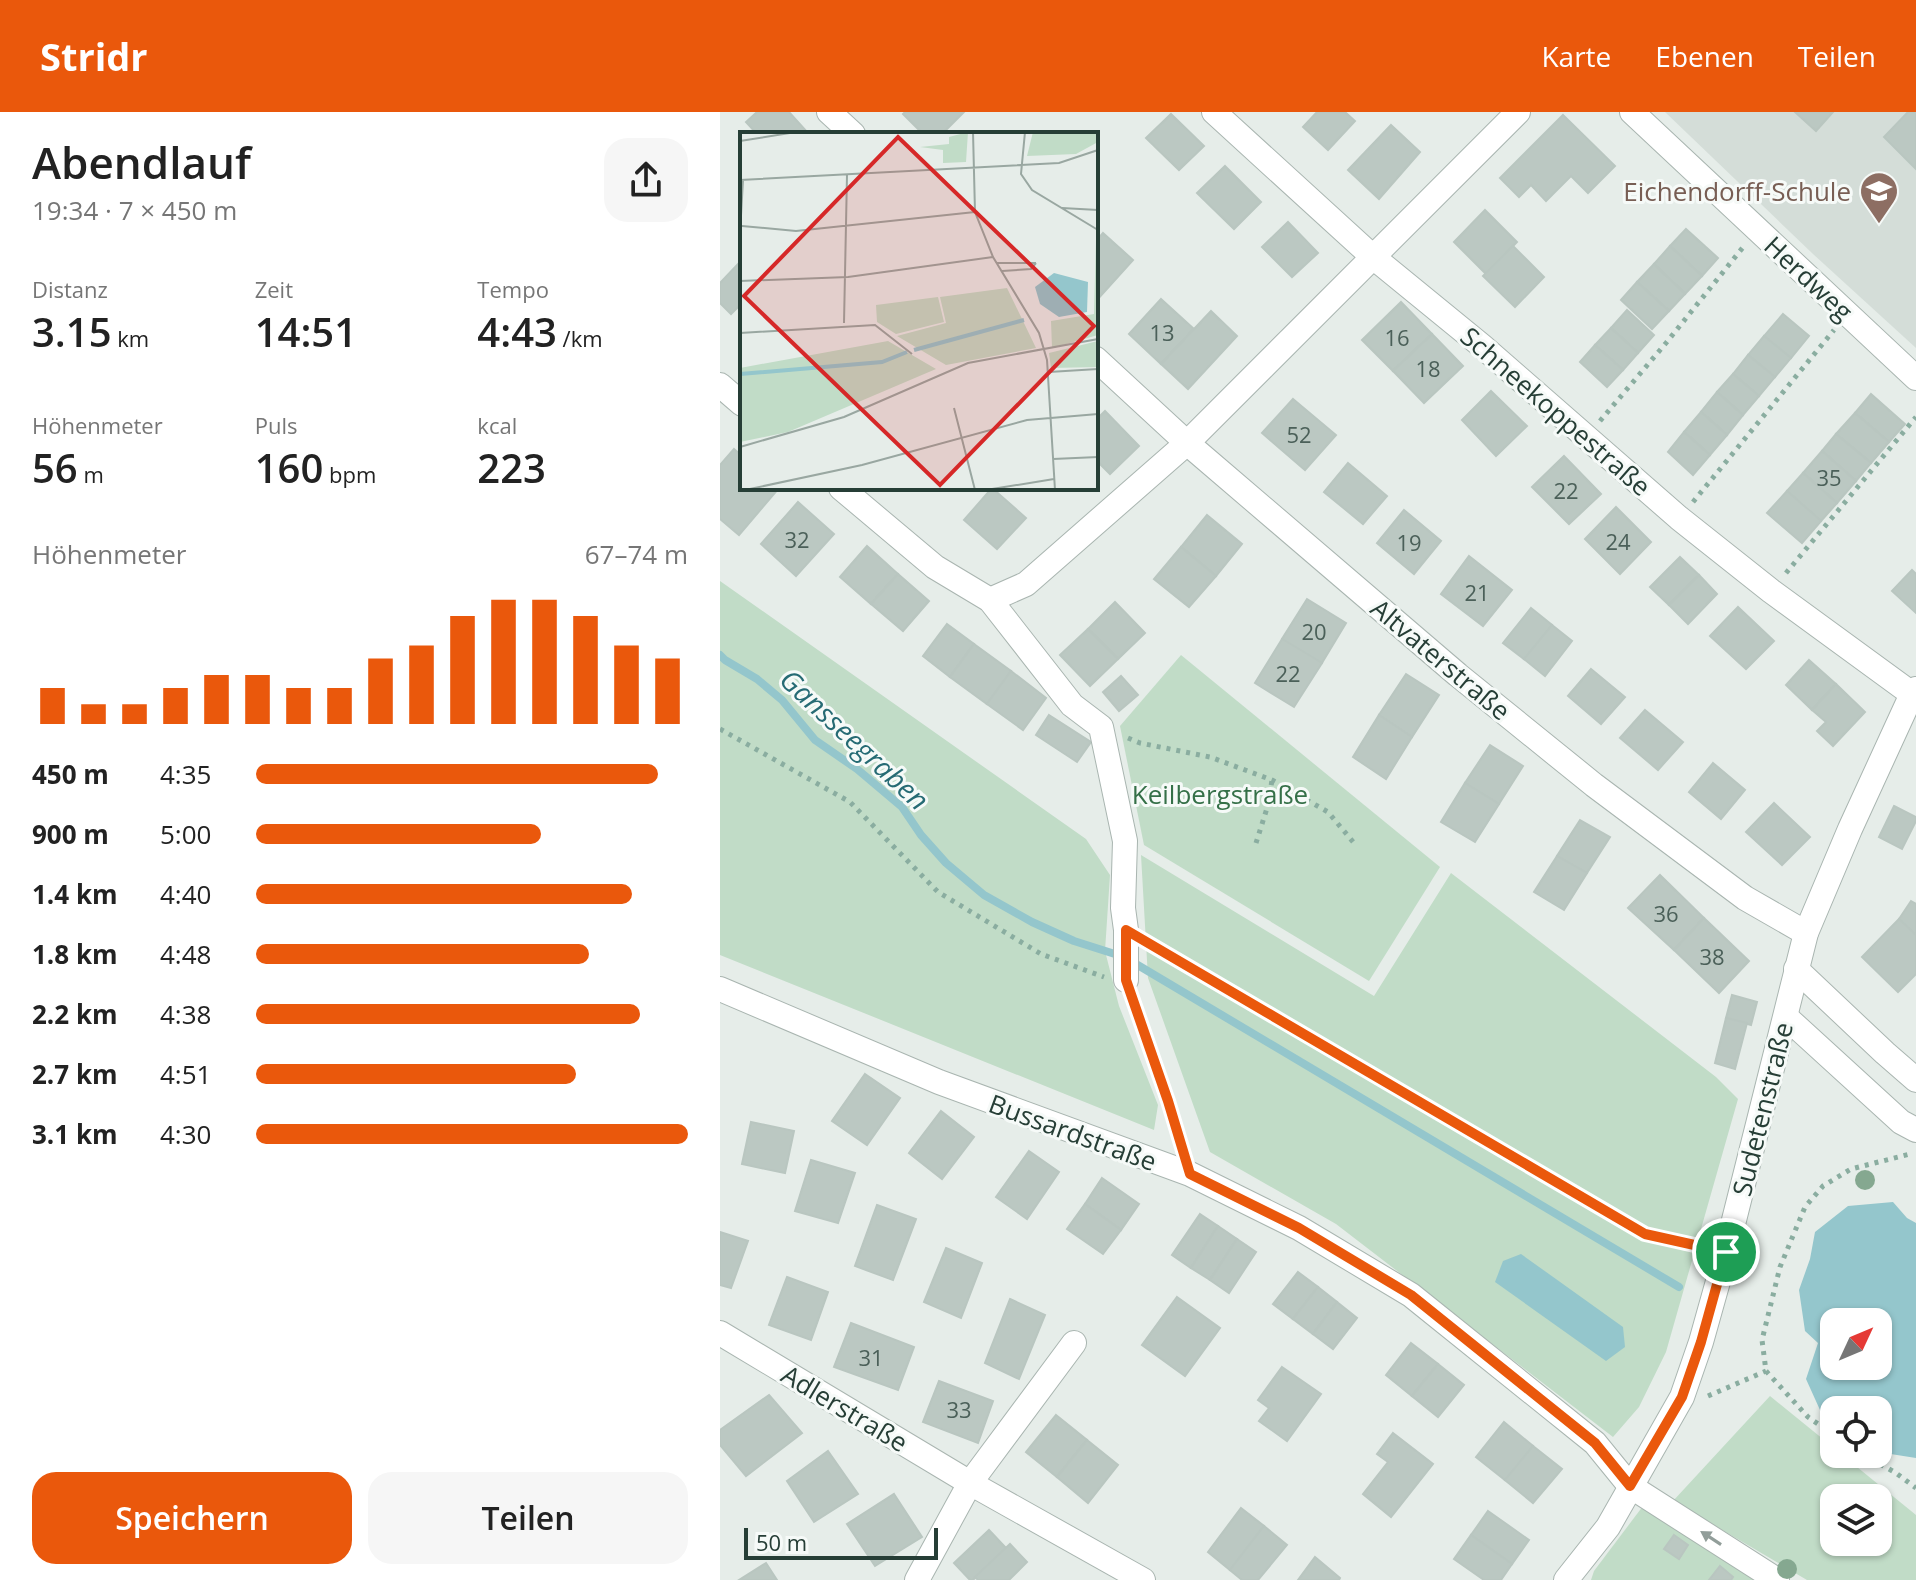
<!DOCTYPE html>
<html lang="de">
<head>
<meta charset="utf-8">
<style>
	body { margin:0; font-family:"Open Sans",sans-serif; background:#f6f6f6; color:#222; height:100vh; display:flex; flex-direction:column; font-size:30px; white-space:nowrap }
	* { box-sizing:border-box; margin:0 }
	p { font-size:26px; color:#767676 }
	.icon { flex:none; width:44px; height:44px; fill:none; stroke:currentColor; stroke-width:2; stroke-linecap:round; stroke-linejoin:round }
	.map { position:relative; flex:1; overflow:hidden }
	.drawer { display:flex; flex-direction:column; background:#fff; width:720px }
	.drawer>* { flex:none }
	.needle { width:52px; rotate:46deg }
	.controls { position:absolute; left:1100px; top:1196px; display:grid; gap:16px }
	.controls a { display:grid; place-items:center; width:72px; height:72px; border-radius:16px; background:#fff; box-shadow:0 2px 6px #0004; font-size:40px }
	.scale { position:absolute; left:24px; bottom:20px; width:194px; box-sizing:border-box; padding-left:8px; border:4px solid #263e36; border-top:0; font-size:22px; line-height:28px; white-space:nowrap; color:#263e36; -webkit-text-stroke:6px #f6faf8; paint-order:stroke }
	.pin { position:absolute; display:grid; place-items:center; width:68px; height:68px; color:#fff; margin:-34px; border:4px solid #fff; border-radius:50%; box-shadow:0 2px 8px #0007 }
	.round { display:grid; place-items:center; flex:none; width:84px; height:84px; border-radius:24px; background:#f6f6f6 }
	.overview { display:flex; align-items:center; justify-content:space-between; height:136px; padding:0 32px }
	h1 { font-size:44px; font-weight:600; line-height:60px }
	.metrics { display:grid; grid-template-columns:repeat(3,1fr); gap:12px; height:136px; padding:8px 32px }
	.metrics div { display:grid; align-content:center }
	.metrics b { font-size:40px; font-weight:600 }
	.metrics small { font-size:22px; font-weight:400 }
	.metrics p { font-size:22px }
	.chart { height:224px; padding:16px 32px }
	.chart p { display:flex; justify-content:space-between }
	.chart svg { width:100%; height:144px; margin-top:8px; stroke:#ea580c; stroke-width:6 }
	.action { display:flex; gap:16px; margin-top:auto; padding:16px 32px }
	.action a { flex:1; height:92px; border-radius:24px; background:#ea580c; color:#fff; font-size:32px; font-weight:600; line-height:92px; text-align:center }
	.action a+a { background:#f6f6f6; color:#222 }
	ul { padding:0 32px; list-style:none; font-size:26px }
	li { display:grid; grid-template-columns:128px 96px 1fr; align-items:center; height:60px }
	li i { height:20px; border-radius:10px; background:#ea580c }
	header { display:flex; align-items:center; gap:48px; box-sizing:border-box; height:112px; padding:0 40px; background:#ea580c; color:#fff }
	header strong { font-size:38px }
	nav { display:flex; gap:44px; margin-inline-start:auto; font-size:28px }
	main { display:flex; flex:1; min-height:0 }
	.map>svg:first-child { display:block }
	.built { fill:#d4ddd8 }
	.green { fill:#c1dcc7; fill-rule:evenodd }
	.water { fill:#94c6cc; fill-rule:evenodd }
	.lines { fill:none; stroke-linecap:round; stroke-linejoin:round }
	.stream { stroke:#94c6cc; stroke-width:8 }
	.building { fill:#bbc8c2; stroke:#b9c6c0; stroke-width:2 }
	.minor-casing { stroke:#a9b5b0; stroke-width:26 }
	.path { stroke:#8aada0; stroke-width:5; stroke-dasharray:4 6; stroke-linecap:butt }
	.minor { stroke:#fff; stroke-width:24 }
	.tree { fill:#85a890 }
	.oneway { fill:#929e9a }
	.route-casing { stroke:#fff; stroke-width:16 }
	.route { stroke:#ea580c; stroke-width:10 }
	.labels { text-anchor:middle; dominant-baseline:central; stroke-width:6; stroke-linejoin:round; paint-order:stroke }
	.number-label { font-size:22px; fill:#4b6059 }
	.education-label { font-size:26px; fill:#785e54; stroke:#f6faf8; text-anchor:end }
	.street-label { font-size:26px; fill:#263e36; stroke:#f6faf8 }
	.park-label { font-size:26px; fill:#357048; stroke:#f6faf8 }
	.water-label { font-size:28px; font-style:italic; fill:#266b74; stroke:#f6faf8 }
	.inset-river { fill:none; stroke:#94c6cc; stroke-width:4 }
	.inset-road { fill:none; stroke:#99a7a1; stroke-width:2 }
	.view { fill:#d62828; fill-opacity:0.15; stroke:#d62828; stroke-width:4 }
	.inset-edge { fill:none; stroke:#263e36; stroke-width:4 }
</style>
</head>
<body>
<header>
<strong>Stridr</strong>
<nav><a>Karte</a><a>Ebenen</a><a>Teilen</a></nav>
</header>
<main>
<section class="drawer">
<div class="overview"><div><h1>Abendlauf</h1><p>19:34 · 7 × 450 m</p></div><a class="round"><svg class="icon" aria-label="share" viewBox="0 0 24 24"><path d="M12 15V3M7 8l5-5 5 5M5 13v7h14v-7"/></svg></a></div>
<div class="metrics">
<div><p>Distanz</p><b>3.15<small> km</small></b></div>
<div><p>Zeit</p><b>14:51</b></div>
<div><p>Tempo</p><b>4:43<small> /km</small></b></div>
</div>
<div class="metrics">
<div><p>Höhenmeter</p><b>56<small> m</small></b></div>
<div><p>Puls</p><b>160<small> bpm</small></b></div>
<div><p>kcal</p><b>223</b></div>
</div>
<div class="chart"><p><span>Höhenmeter</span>67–74 m</p>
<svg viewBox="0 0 160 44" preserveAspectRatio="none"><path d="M5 44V33M15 44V38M25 44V38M35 44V33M45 44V29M55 44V29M65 44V33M75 44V33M85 44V24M95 44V20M105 44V11M115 44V6M125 44V6M135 44V11M145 44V20M155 44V24"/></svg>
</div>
<ul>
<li><b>450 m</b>4:35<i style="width:93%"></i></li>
<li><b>900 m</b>5:00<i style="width:66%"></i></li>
<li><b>1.4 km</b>4:40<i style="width:87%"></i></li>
<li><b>1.8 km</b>4:48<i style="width:77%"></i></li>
<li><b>2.2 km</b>4:38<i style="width:89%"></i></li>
<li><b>2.7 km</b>4:51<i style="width:74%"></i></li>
<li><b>3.1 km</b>4:30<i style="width:100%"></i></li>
</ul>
<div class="action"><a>Speichern</a><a>Teilen</a></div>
</section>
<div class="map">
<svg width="1196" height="1468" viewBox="0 0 1196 1468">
	<rect width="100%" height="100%" fill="#e6ede9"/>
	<path class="built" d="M945,0H1196V236L1093,142Z"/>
	<g class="green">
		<path d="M0,469L366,727L390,763L385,839L399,894L438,993L434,1018L0,843Z"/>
		<path d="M461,543L720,755L649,869L424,733L400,614Z"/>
		<path d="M421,743L654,884L731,761L996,965L1018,987L946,1240L919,1295L893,1325L616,1112L490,1040L428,866Z"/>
		<path d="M1050,1284L1114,1336V1342H1121L1196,1403V1468H1087L953,1389ZM1114,1386H1158V1430H1114Z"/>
		<path d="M923,1394L1039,1468H871L874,1459Z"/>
	</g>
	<g class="water">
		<path d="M1173,1090L1187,1106L1196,1111V1346L1158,1340V1298H1114V1316L1100,1298L1086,1267L1098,1231L1085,1219L1079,1178L1090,1147L1095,1120L1128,1094ZM1114,1210H1158V1254H1114Z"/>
		<path d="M801,1142L903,1215L905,1235L886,1249L775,1170L783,1149Z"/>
	</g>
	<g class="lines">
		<g class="stream">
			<path d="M0,543L5,548L37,567L62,588L95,628L137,657L182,695L201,723L226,751L264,783L312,810L354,829L398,843"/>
			<path d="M416,852L959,1175"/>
		</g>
	</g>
	<g class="building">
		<path d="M37,0H69L88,21L37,22L26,10Z"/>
		<path d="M185,0H244L222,22H203L183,2Z"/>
		<path d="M597,0H625L635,9L608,38L583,15Z"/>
		<path d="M1075,0H1113L1096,19Z"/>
		<path d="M1188,0H1196V57L1164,25Z"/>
		<path d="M451,2L484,34L459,58L426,26Z"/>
		<path d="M843,3L895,54L868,81L851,64L826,89L811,73L799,85L780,66Z"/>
		<path d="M671,13L700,40L659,87L628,58Z"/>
		<path d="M505,54L541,90L514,117L477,81Z"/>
		<path d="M765,98L797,130L766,162L734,130Z"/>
		<path d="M568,110L598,141L572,165L542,135Z"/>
		<path d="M966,117L998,146L982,164L950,134Z"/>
		<path d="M383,121L413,148L377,188L376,129Z"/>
		<path d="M793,134L824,165L795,195L763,164Z"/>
		<path d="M950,134L982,164L965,182L934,152Z"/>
		<path d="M19,151L22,154V191L11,202L0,191V171Z"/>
		<path d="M934,152L965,182L949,199L917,170Z"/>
		<path d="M917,170L949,199L932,217L901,188Z"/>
		<path d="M441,187L474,217L441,252L409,222Z"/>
		<path d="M681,190L712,222L673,259L642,228Z"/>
		<path d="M907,198L934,223L918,241L891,216Z"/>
		<path d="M491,199L517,224L468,277L441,252Z"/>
		<path d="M1063,202L1089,224L1071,246L1044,224Z"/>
		<path d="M891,216L918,241L903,258L875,233Z"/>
		<path d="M712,222L743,254L704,291L673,259Z"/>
		<path d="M1044,224L1071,246L1055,265L1028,243Z"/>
		<path d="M875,233L903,258L887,275L860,250Z"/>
		<path d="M1028,243L1055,265L1039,284L1013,262Z"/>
		<path d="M1013,262L1039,284L1023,303L997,280Z"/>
		<path d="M771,279L807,314L776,344L742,308Z"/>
		<path d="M997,280L1023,303L1007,323L981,300Z"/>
		<path d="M1151,282L1185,312L1169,330L1135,301Z"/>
		<path d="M573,287L616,323L585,358L542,321Z"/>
		<path d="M385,299L419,334L390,362L376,348V308Z"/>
		<path d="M981,300L1007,323L990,343L964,320Z"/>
		<path d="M1135,301L1169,330L1151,351L1116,322Z"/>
		<path d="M964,320L990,343L973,363L948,340Z"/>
		<path d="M1116,322L1151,351L1136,369L1102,339Z"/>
		<path d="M14,337L22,344V376H59L19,423L0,407V353Z"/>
		<path d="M1102,339L1136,369L1117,391L1083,361Z"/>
		<path d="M844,344L881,382L849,412L812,375Z"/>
		<path d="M628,351L667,384L643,412L604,380Z"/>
		<path d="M1083,361L1117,391L1101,409L1067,379Z"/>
		<path d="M272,376L306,406L277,437L244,408Z"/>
		<path d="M1067,379L1101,409L1082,431L1047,401Z"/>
		<path d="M78,390L114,422L76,464L41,432Z"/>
		<path d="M896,395L931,430L900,462L865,427Z"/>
		<path d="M684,398L721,429L694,462L657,431Z"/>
		<path d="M487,403L522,432L496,464L461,435Z"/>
		<path d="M147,434L178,462L151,492L120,465Z"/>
		<path d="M461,435L496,464L469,495L434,467Z"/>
		<path d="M749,444L792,478L763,514L721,482Z"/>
		<path d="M960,445L979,463L949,493L930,475Z"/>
		<path d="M1192,458L1196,462V501L1172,479Z"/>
		<path d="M178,462L209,489L183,519L151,492Z"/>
		<path d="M979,463L997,482L968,512L949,493Z"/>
		<path d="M587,487L626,511L602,551L562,527Z"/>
		<path d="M395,490L425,521L398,547L368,517Z"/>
		<path d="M1018,495L1054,529L1026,557L990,524Z"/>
		<path d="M811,496L832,513L804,547L783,531Z"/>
		<path d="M227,512L254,532L230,565L203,544Z"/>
		<path d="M832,513L852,529L825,564L804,547Z"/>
		<path d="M368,517L398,547L370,574L340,543Z"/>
		<path d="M562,527L602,551L574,595L535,571Z"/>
		<path d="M254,532L291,559L267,592L230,565Z"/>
		<path d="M1089,548L1116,572L1092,598L1066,573Z"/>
		<path d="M871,557L905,585L881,612L848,584Z"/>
		<path d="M291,559L326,586L303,618L267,592Z"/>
		<path d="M686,562L719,583L692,625L659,603Z"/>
		<path d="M401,564L418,583L399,599L383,580Z"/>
		<path d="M1116,572L1145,600L1113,634L1097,619L1106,610L1092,598Z"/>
		<path d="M925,598L963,630L938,658L900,626Z"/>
		<path d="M329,603L371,630L357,650L316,623Z"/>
		<path d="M659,603L692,625L666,667L633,645Z"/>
		<path d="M770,633L803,654L779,692L745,671Z"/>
		<path d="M993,651L1025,678L1001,707L969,680Z"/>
		<path d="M745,671L779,692L755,730L721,710Z"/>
		<path d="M1054,691L1090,725L1062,753L1026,720Z"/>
		<path d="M1174,694L1196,705V709L1182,737L1159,725Z"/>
		<path d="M860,708L890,725L867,761L837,744Z"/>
		<path d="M837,744L867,761L844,798L814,780Z"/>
		<path d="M940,763L984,806L954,838L908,796Z"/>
		<path d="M1191,789L1196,792V823L1179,807Z"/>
		<path d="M984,806L1029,849L999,881L954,838Z"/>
		<path d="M1179,807L1196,823V862L1178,880L1142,845Z"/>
		<path d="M1012,883L1037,890L1031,913L1006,906Z"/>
		<path d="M1006,906L1027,911L1015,957L995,951Z"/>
		<path d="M145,962L180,986L147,1033L112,1009Z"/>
		<path d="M221,999L254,1025L222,1067L189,1041Z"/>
		<path d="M31,1010L74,1019L65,1061L22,1052Z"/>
		<path d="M309,1039L339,1060L307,1107L276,1085Z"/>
		<path d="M91,1048L135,1061L118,1111L75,1099Z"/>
		<path d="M382,1066L419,1092L401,1118L365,1092Z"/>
		<path d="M365,1092L401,1118L383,1142L347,1117Z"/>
		<path d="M157,1093L196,1107L173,1168L135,1154Z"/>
		<path d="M480,1102L498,1114L471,1156L452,1143Z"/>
		<path d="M498,1114L517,1127L490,1168L471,1156Z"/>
		<path d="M0,1120L28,1129L11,1176L0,1173Z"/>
		<path d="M517,1127L536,1140L509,1181L490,1168Z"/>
		<path d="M226,1136L262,1151L241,1206L204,1190Z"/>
		<path d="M578,1160L598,1175L573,1207L553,1192Z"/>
		<path d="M67,1165L108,1180L91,1228L49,1213Z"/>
		<path d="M598,1175L617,1190L593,1222L573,1207Z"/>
		<path d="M457,1185L500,1216L465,1264L422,1233Z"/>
		<path d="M290,1187L325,1203L299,1267L265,1251Z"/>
		<path d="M617,1190L637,1206L613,1237L593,1222Z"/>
		<path d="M131,1211L194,1235L178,1278L114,1255Z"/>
		<path d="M691,1231L718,1252L692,1284L666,1263Z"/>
		<path d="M718,1252L744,1273L718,1305L692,1284Z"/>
		<path d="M562,1255L601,1282L567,1329L539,1309L549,1296L538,1288Z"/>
		<path d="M219,1269L273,1289L258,1331L203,1310Z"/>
		<path d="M49,1283L82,1321L26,1364L0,1333V1318Z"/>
		<path d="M336,1303L367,1328L337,1365L306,1340Z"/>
		<path d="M784,1310L813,1334L785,1368L756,1345Z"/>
		<path d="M673,1321L713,1352L671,1405L643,1382L668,1350L657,1342Z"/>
		<path d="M367,1328L398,1353L368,1391L337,1365Z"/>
		<path d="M813,1334L842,1357L813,1391L785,1368Z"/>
		<path d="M108,1339L138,1382L94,1410L67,1369Z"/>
		<path d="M174,1382L202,1425L155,1454L127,1412Z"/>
		<path d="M521,1396L544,1414L510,1458L488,1440Z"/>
		<path d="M768,1399L809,1428L792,1452L751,1423Z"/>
		<path d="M544,1414L567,1433L538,1468H522L510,1458Z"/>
		<path d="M269,1418L286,1436L253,1468H250L234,1451Z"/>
		<path d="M751,1423L792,1452L781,1468H764L734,1447Z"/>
		<path d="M954,1423L968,1433L959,1447L944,1437Z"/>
		<path d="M290,1432L307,1450L289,1468H258L255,1465Z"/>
		<path d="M595,1445L620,1466L619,1468H578Z"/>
		<path d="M46,1451L57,1468H19Z"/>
		<path d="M1000,1454L1013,1465L1011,1468H989Z"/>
	</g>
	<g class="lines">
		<g class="minor-casing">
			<g id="minor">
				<path d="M109,0L133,22"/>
				<path d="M494,0L653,145L762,234L959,406L1051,479L1192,582"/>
				<path d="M912,0L1196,266"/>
				<path d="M376,247L467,331L738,563L874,673L1025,786L1086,821"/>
				<path d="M0,273L22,292"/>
				<path d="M121,376L215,455L270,488L352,593L381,615L405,729L403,796L406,818V868"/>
				<path d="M270,488L306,472L467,331L798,0"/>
				<path d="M1076,857L1165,941L1196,968"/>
				<path d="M0,877L219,970L470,1062L579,1116L691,1183L875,1331L910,1374L1057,1468"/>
				<path d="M1066,905L1181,1010L1196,1018"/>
				<path d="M0,1221L250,1371L423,1468"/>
				<path d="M197,1468L250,1371L354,1231"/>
				<path d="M846,1468L888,1415L962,1285L981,1230L1004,1148L1086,821L1130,717L1192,582L1196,577"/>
			</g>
		</g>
		<g class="path">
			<path d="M880,309L946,231L1024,134"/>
			<path d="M973,390L1114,218"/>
			<path d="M1066,461L1196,305"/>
			<path d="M0,617L130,690L218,780L321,842L384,865"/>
			<path d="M408,626L420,631L490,645L552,668L608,700L634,731"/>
			<path d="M536,731L548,693L552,668"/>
			<path d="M427,831L925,1122L985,1136"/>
			<path d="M414,891L448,989L461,1033"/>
			<path d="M988,1284L1046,1259"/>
			<path d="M1114,1323L1088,1305L1046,1259L1042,1228L1060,1155L1085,1095L1103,1074L1131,1057L1190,1042"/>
			<path d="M1143,1342L1176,1361L1196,1376"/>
		</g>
		<use href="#minor" class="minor"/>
	</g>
	<g class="tree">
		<circle cx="1145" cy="1068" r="10"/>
		<circle cx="1067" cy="1457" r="10"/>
	</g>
	<defs><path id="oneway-solid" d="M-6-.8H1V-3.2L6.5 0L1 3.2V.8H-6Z" transform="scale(2)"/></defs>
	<use class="oneway" href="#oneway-solid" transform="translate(991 1426) rotate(-147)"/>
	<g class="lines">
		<g class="route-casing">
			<path id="route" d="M406,818L925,1122L1006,1140L981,1230L962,1285L910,1374L875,1331L691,1183L579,1116L470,1062L448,989L406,868Z"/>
		</g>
		<use href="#route" class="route"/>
	</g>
	<defs>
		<g id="school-pin" transform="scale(2)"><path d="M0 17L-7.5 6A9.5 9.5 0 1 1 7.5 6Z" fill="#8d6e63" stroke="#f6faf8"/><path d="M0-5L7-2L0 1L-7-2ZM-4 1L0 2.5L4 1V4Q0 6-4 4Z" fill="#fff"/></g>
	</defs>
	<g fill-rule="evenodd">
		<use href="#school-pin" x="1159" y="79"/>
	</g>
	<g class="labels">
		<g class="number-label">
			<text x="442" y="220">13</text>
			<text x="677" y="225">16</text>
			<text x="708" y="256">18</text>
			<text x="579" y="322">52</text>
			<text x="1109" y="365">35</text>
			<text x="846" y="378">22</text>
			<text x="77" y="427">32</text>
			<text x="898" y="429">24</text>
			<text x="689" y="430">19</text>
			<text x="757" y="480">21</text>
			<text x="594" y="519">20</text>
			<text x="568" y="561">22</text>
			<text x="946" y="801">36</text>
			<text x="992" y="844">38</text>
			<text x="151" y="1245">31</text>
			<text x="239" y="1297">33</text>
		</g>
		<g class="education-label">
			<text x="1131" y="79">Eichendorff-Schule</text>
		</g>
		<g class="street-label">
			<text transform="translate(1089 166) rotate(43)">Herdweg</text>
			<text transform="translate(836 299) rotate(41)">Schneekoppestraße</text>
			<text transform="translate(721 547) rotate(40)">Altvaterstraße</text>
			<text transform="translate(1042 997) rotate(-76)">Sudetenstraße</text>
			<text transform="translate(353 1020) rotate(20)">Bussardstraße</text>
			<text transform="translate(125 1296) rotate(31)">Adlerstraße</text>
		</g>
		<g class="park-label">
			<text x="500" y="682">Keilbergstraße</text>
		</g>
		<g class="water-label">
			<text transform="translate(135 627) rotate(43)">Gansseegraben</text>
		</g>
	</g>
	<g transform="translate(20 20)">
		<rect width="358" height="358" fill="#e6ede9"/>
		<path d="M228,0L226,30L203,31V18L180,15L209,12V5ZM293,0H358V10L336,22L287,24ZM356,107L358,203L312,216L311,189L354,182ZM267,156L296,216L206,233L157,204L206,191L200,165ZM198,165L204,190L156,202L137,190L136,173ZM148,209L196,237L48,300L0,310V236ZM358,209V235L311,236L309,221Z" fill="#c1dcc7"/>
		<path d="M314,141L348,150L347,180L319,185L300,172L295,155Z" fill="#94c6cc"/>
		<path class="inset-river" d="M174,218L284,188M0,242L142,230L167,220"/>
		<path class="inset-road" d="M233,0L235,80L253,125L299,201L307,228L315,358M285,0L281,42L292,58L358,98M0,9L56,0M0,48L319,31L358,18M322,76L358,78M2,94L56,99L235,80M0,101L3,48M257,131H296M262,139L291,137L296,131M0,149L108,145L253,125M104,191L107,43M0,201L135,193L172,222M309,240L358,237M214,276L235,358M0,315L104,285L228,231L358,207M313,327L358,325M5,358L122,333L287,288L358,282M246,358L314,347"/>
		<path class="view" d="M158,5L354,194L200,353L4,164Z"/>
		<rect width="358" height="358" class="inset-edge"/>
	</g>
</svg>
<div class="controls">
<a><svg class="needle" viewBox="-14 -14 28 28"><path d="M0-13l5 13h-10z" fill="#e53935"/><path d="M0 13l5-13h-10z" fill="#767676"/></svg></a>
<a><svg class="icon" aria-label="locate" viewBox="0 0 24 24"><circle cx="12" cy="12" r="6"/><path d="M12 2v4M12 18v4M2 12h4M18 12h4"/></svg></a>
<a><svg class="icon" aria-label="layers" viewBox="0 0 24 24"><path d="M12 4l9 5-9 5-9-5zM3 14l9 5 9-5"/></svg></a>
</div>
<div class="scale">50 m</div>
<div class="pin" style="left:1006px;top:1140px;background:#1e9e55"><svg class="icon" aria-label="arrive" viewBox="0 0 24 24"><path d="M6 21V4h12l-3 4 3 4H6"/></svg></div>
</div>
</main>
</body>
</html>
